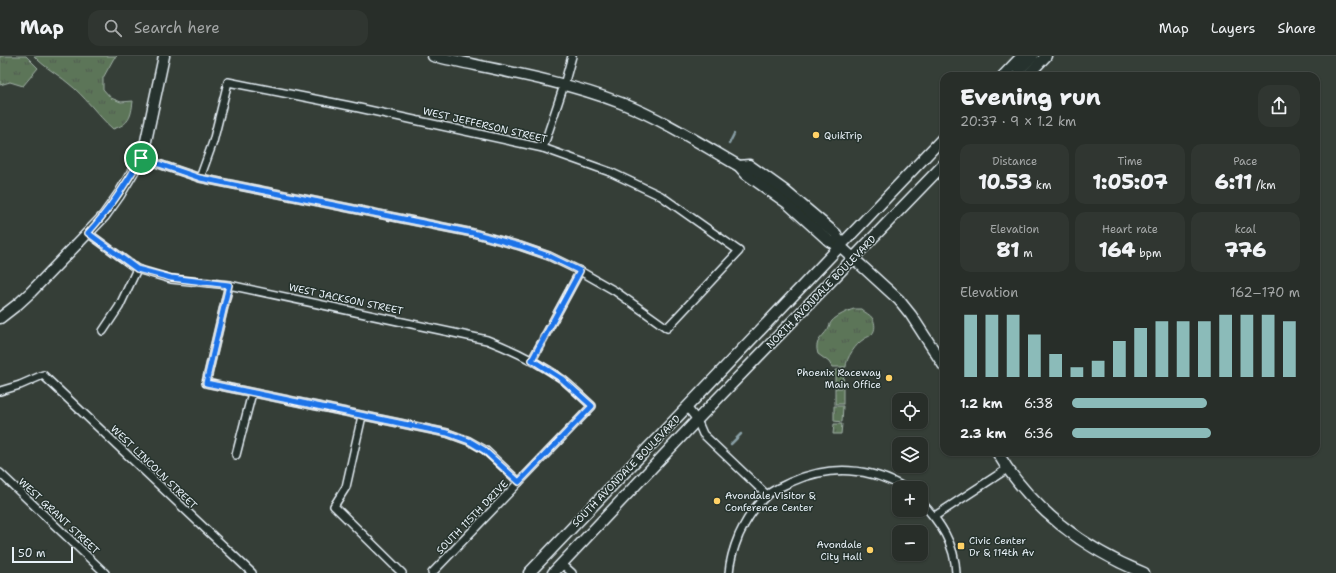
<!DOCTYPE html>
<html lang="en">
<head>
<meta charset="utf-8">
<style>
	body { margin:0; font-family:"Shantell Sans",sans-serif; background:#303631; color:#f1f3f6; height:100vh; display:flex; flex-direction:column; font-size:15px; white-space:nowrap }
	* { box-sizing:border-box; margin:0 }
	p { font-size:13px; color:#a5a8a8 }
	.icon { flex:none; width:22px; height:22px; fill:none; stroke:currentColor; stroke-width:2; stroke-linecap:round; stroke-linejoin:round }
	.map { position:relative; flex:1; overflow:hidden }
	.details { position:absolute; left:940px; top:16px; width:380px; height:384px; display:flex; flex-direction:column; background:#282e29; border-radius:12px; box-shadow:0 1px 3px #0004,0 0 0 1px #444a46 }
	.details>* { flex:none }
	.fabs { position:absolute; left:892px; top:337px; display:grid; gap:8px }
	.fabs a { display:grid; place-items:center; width:36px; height:36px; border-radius:8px; background:#282e29; box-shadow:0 1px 3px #0004,0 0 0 1px #444a46; font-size:20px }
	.scale { position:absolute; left:12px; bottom:10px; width:61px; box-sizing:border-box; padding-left:4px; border:2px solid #e8f1f8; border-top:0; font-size:11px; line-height:14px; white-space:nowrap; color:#e8f1f8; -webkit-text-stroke:3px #26332d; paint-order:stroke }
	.pin { position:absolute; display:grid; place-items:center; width:34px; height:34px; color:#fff; margin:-17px; border:2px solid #fff; border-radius:50%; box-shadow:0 1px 4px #0007 }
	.round { display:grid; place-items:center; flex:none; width:42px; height:42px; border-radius:12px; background:#303631 }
	.summary { display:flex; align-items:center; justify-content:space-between; height:68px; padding:0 20px }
	h1 { font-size:22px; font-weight:800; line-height:30px }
	.stats { display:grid; grid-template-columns:repeat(3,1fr); gap:6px; height:68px; padding:4px 20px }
	.stats div { display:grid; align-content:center; border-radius:10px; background:#303631; text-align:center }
	.stats b { font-size:20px; font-weight:800 }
	.stats small { font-size:11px; font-weight:400 }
	.stats p { font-size:11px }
	.chart { height:112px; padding:8px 20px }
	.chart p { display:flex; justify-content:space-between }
	.chart svg { width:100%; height:72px; margin-top:4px; stroke:#8bbbb9; stroke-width:6 }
	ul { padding:0 20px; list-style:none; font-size:13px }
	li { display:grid; grid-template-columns:64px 48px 1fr; align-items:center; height:30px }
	li i { height:10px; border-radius:5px; background:#8bbbb9 }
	header { display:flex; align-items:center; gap:24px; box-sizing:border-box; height:56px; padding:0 20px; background:#282e29; border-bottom:1px solid #444a46 }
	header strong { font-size:19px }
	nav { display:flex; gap:22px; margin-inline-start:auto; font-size:14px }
	.search { width:280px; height:36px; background:#303631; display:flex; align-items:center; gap:10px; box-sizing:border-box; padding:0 14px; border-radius:12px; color:#a5a8a8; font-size:15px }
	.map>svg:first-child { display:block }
	.grass { fill:url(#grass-tufts); stroke:#a2b2a8 }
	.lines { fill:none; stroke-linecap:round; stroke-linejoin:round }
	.stream { stroke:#899fa6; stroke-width:2.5 }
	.street-casing { stroke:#e8f1f8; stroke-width:10 }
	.secondary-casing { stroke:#e8f1f8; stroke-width:13 }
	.street { stroke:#26332d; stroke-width:7 }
	.secondary { stroke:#26332d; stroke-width:10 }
	.route-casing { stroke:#fff; stroke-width:8 }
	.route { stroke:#1a73e8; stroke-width:5 }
	.poi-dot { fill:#ffd166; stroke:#26332d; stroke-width:1.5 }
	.labels { text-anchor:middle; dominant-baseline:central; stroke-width:3; stroke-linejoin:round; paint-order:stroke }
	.street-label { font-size:10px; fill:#e8f1f8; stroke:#26332d }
	.poi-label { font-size:10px; fill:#e8f1f8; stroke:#26332d; text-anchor:start }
</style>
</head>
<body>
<header>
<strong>Map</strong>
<div class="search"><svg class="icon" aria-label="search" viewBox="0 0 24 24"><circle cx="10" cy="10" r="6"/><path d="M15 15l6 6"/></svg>Search here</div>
<nav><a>Map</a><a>Layers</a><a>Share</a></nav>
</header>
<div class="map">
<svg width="1336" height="517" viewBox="0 0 1336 517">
	<defs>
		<pattern id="grass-tufts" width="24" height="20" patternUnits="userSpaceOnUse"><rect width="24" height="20" fill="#5c7458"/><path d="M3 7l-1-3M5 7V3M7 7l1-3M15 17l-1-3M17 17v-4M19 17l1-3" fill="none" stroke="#505c50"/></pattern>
	</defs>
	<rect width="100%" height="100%" fill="#353e37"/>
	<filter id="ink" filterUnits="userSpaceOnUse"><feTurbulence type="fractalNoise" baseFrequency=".025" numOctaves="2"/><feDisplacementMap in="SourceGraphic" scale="8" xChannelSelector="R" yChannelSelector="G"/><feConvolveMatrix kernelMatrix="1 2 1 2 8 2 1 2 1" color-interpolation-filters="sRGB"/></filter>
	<g filter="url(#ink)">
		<g class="grass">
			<path d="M0,0H26L38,12L23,30L10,26L0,29Z"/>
			<path d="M34,0H117L114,2L103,22V33L111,42L121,46L133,45C131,62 129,68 113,73C97,59 85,40 68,27C56,17 44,11 34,0Z"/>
			<path d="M854,253H861C865,257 870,258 873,263C875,267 876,274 872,278C871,280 867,281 864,283C856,288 846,302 846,311H832L829,306L818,298C814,285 821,283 828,273C829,271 830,267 832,265C835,261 849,254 854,253Z"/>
			<path d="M835,314H844L843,329H835Z"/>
			<rect x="835" y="332" width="8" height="16"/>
			<path d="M834,350H843L842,366L834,365Z"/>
			<path d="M834,368H842L841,378H833Z"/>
		</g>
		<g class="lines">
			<g class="stream">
				<path d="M965,19L967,20"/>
				<path d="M729,88L734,78"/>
				<path d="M731,388L741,378"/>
			</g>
			<g class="street-casing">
				<g id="street">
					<path d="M543,92L564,29L572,0"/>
					<path d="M141,102L200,122L473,177L520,190L549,200L580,215L615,235L667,272L739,195L661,140L610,116L543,92L350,50L228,26L213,86L200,122"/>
					<path d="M88,177L137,213L171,223L229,229L487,284C513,294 539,307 562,323C572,331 582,341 592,350L432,517"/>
					<path d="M229,229L206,327L447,377L469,385L485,394L519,426"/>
					<path d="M103,275L119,251L137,213"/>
					<path d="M532,304L580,215"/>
					<path d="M0,335L20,329L43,319L252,517"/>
					<path d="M687,351L697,364L703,378L767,439"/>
					<path d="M362,360L346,431L334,450L402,517"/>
					<path d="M236,399L252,337"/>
					<path d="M0,417L105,517"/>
					<path d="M921,446C940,466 955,488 956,517"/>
					<path d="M935,460L1007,413"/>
					<path d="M562,508L572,517"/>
					<path d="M729,517C730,503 734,491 739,479C746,464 755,450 767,439C774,433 783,430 791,426C829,409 870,411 905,432"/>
				</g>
			</g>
			<g class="secondary-casing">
				<g id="secondary">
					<path d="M433,0C496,14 561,24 621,47C662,63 701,88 739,110L746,118L787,147L829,185L840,190L899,244L911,259L944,310"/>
					<path d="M1003,20L1022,0"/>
					<path d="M1020,20L1019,14L1033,0"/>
					<path d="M1027,20L1046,0"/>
					<path d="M739,110L749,109L784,134L836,178L840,190"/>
					<path d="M0,262L18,248L30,237L104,160L119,139L141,102L146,85L164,0"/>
					<path d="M997,396C1030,452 1084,493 1144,517"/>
					<path d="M529,517L944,81"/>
					<path d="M553,517L697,364L944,108"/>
				</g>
			</g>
			<use href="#street" class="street"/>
			<use href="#secondary" class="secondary"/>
		</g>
	</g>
	<g class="lines" filter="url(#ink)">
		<g class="route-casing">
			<path id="route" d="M141,102L200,122L473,177L520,190L549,200L580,215L532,304L562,323L592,350L519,426L484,394L469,385L447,377L206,327L229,229L171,222L137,213L88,177C110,153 125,130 141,102Z"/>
		</g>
		<use href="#route" class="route"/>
	</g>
	<g class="poi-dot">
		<circle cx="816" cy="79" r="4"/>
		<circle cx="889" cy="322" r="4"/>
		<circle cx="717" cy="445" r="4"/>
		<rect x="957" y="486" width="8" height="8" rx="2"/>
		<circle cx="870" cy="494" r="4"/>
	</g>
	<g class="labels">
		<g class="street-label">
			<text transform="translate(485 69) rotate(13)">WEST JEFFERSON STREET</text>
			<text transform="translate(821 236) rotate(-46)">NORTH AVONDALE BOULEVARD</text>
			<text transform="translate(346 243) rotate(12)">WEST JACKSON STREET</text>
			<text transform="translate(154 411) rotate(44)">WEST LINCOLN STREET</text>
			<text transform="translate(626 415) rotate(-46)">SOUTH AVONDALE BOULEVARD</text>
			<text transform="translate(59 460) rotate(43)">WEST GRANT STREET</text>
			<text transform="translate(472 461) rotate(-46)">SOUTH 115TH DRIVE</text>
		</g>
		<g class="poi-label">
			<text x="824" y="79">QuikTrip</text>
			<text x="881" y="316" text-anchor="end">Phoenix Raceway<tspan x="881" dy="12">Main Office</tspan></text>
			<text x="725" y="439">Avondale Visitor &amp;<tspan x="725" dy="12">Conference Center</tspan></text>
			<text x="969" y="484">Civic Center<tspan x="969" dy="12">Dr &amp; 114th Av</tspan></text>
			<text x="862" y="488" text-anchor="end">Avondale<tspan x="862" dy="12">City Hall</tspan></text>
		</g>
	</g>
</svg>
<div class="fabs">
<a><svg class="icon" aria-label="locate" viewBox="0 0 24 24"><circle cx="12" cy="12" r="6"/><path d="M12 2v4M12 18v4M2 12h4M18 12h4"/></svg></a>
<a><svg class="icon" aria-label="layers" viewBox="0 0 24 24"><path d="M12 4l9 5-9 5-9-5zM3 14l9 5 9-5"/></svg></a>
<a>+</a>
<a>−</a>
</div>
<div class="scale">50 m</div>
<div class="pin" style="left:141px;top:102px;background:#1e9e55"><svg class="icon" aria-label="arrive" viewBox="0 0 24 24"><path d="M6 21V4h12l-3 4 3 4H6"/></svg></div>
<section class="details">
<div class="summary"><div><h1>Evening run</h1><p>20:37 · 9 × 1.2 km</p></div><a class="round"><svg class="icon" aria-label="share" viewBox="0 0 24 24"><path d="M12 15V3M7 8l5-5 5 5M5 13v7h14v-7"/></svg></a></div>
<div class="stats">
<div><p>Distance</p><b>10.53<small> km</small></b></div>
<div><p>Time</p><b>1:05:07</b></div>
<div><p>Pace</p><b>6:11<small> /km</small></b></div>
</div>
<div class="stats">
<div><p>Elevation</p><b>81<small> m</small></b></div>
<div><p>Heart rate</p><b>164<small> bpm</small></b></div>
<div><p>kcal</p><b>776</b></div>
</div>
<div class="chart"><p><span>Elevation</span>162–170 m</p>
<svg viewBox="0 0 160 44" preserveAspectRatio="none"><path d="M5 44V6M15 44V6M25 44V6M35 44V18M45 44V30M55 44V38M65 44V34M75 44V22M85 44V14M95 44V10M105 44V10M115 44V10M125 44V6M135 44V6M145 44V6M155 44V10"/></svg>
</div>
<ul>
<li><b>1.2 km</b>6:38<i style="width:59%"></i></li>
<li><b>2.3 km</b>6:36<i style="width:61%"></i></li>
</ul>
</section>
</div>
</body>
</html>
